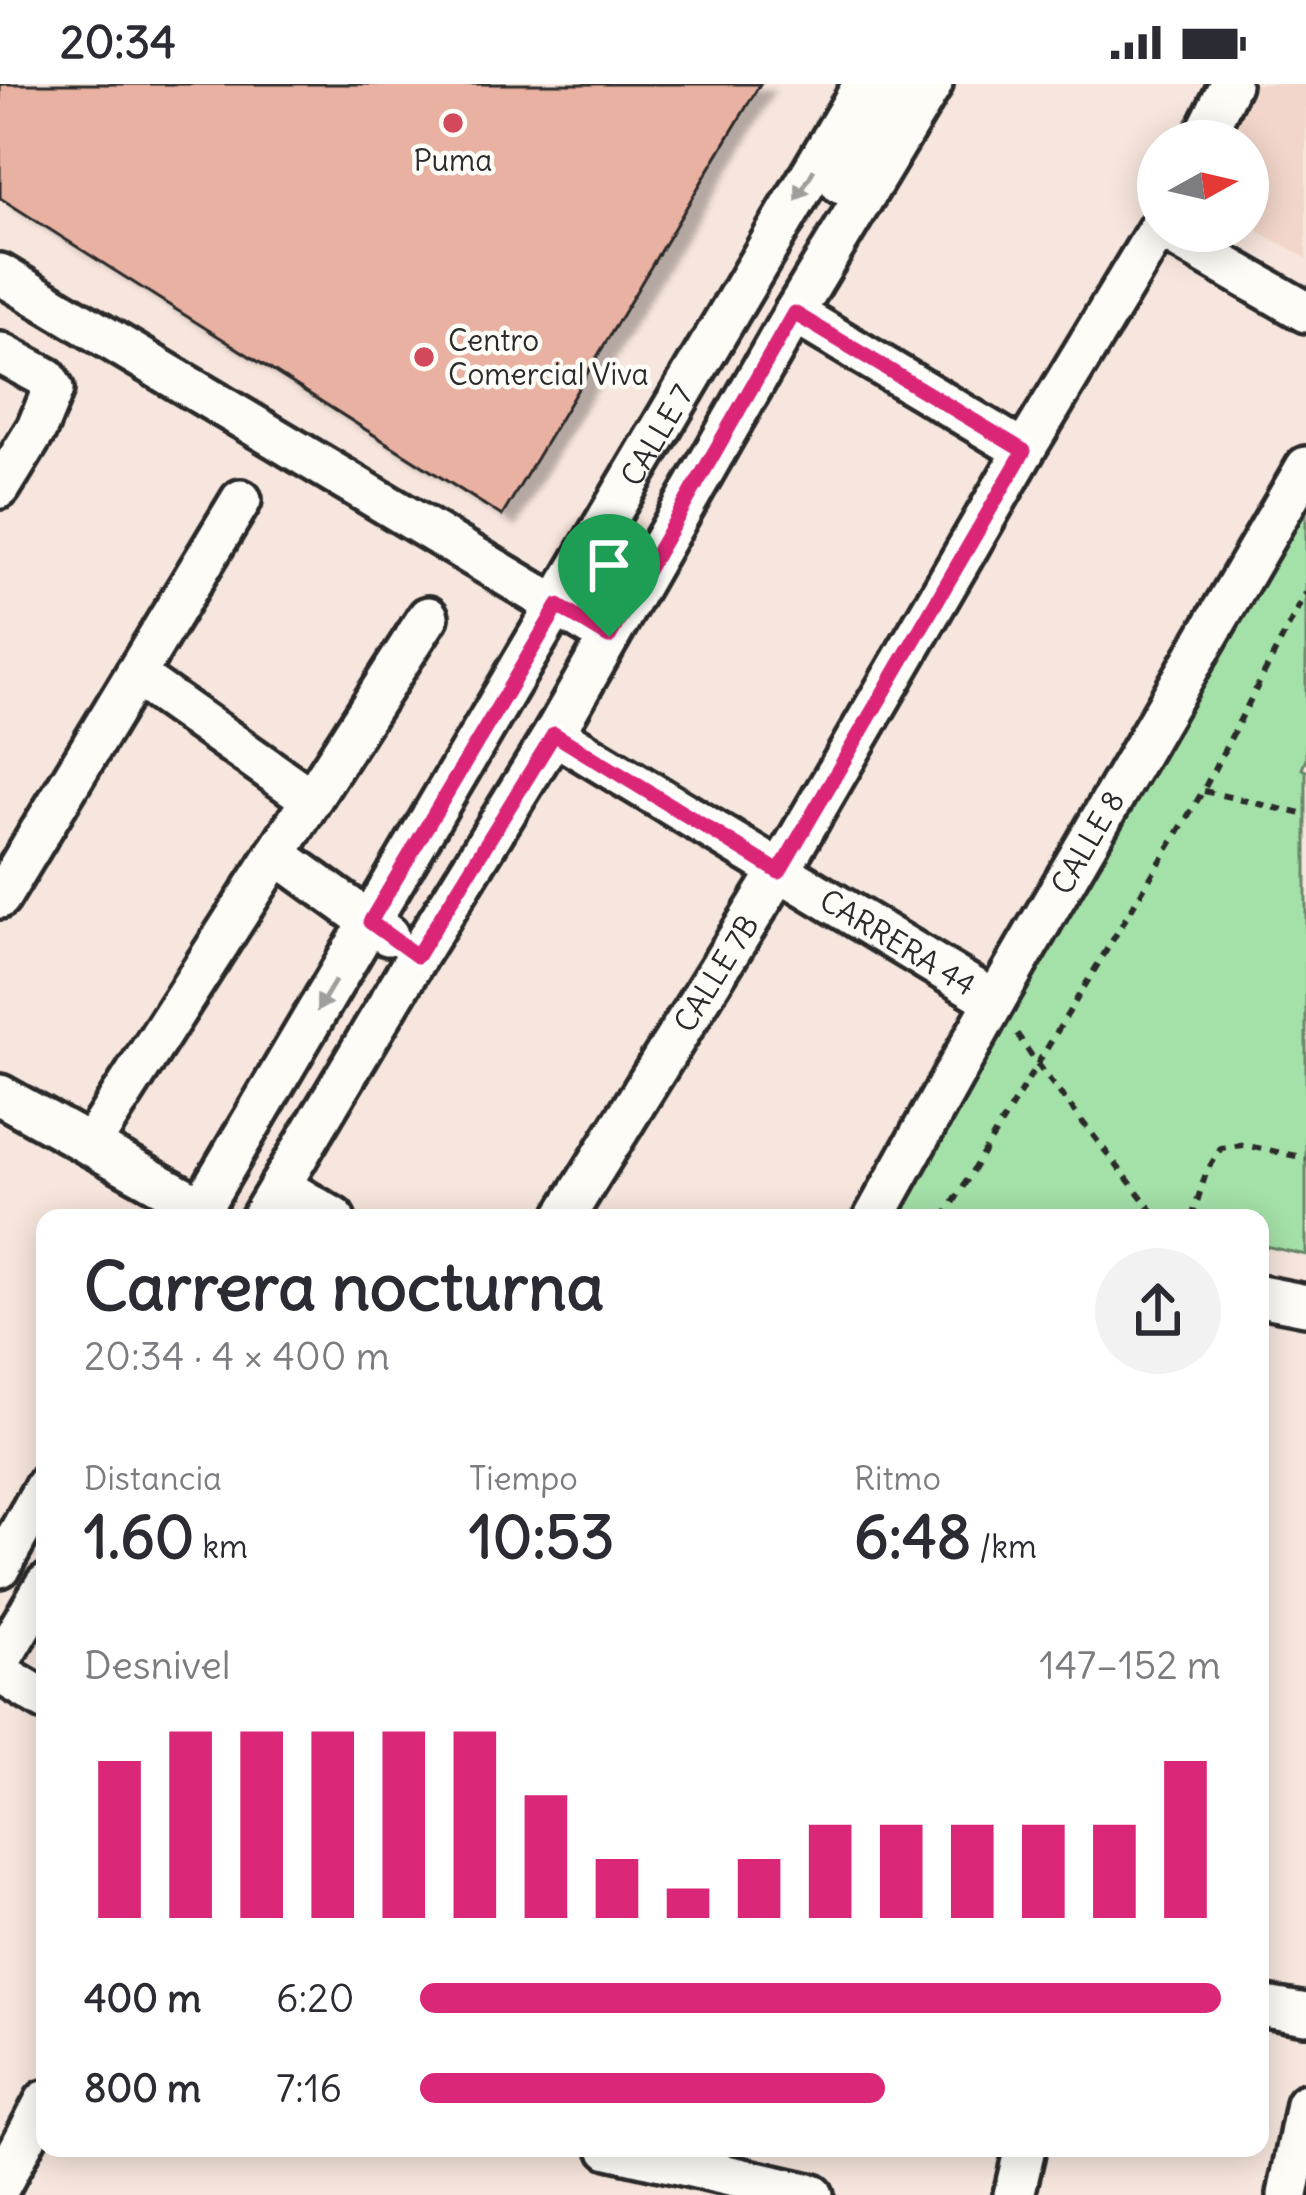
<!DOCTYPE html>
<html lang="es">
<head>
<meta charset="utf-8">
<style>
	body { margin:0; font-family:Delius,sans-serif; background:#f2f2f3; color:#2b2b33; height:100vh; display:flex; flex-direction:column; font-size:45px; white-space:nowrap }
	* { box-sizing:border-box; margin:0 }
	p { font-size:39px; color:#7c7c81 }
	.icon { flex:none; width:66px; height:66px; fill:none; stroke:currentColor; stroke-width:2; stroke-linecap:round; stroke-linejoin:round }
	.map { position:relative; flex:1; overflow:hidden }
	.drawer { position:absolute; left:36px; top:1125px; width:1233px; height:948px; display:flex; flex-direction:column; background:#fff; border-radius:24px; box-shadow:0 6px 30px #0003 }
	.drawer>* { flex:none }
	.needle { width:78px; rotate:82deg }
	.buttons { position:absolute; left:1137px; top:36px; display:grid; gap:24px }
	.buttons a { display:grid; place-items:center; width:132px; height:132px; border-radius:50%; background:#fff; box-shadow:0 6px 30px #0003; font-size:60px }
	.pin { position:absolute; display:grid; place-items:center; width:102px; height:102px; color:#fff; margin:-123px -51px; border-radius:50% 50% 50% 0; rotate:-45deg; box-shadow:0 0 12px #0007 }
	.pin .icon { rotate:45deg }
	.round { display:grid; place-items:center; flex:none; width:126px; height:126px; border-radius:63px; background:#f2f2f3 }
	.headline { display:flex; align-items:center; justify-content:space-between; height:204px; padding:0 48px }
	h1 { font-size:66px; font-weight:700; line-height:90px }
	.metrics { display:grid; grid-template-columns:repeat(3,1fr); gap:18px; height:204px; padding:12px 48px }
	.metrics div { display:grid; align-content:center }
	.metrics b { font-size:60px; font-weight:700 }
	.metrics small { font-size:33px; font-weight:400 }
	.metrics p { font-size:33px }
	.chart { height:336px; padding:24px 48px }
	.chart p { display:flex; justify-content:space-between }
	.chart svg { width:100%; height:216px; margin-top:12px; stroke:#db2777; stroke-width:6 }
	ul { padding:0 48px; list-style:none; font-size:39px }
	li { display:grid; grid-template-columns:192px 144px 1fr; align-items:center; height:90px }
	li i { height:30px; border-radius:15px; background:#db2777 }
	.status { display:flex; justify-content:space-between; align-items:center; height:84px; padding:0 60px; background:#fff; direction:ltr }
	.status svg { height:33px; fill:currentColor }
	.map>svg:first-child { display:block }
	.built { fill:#f3d6cb }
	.green { fill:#a4e1a8; stroke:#68866a; stroke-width:3 }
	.building { fill:#e9b1a1; stroke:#2b2b2b; stroke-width:3; filter:url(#shadow) }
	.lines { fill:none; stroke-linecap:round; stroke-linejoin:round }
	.minor-casing { stroke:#2b2b2b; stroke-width:48 }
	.path { stroke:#2b2b2b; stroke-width:6; stroke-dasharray:9 9; stroke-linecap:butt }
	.minor { stroke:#fdfcf7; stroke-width:39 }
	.oneway { fill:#9e9e9b }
	.route-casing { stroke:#fff; stroke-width:24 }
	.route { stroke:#db2777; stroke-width:15 }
	.poi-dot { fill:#d1495b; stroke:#fdfcf7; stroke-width:4.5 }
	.labels { text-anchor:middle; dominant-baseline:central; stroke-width:9; stroke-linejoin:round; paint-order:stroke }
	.poi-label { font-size:30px; fill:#2b2b2b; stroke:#fdfcf7 }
	.street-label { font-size:30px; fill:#2b2b2b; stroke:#fdfcf7 }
</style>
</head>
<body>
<div class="status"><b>20:34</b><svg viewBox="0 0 49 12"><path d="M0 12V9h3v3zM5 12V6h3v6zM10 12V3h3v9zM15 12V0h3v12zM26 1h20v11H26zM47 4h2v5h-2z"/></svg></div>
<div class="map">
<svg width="1306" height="2111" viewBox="0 0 1306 2111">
	<defs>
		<filter id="shadow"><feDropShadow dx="13" dy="8" stdDeviation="3" flood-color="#0004"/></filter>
	</defs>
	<rect width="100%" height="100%" fill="#f7e6dd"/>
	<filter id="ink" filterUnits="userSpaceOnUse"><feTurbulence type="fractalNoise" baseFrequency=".00833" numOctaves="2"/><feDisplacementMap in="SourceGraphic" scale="24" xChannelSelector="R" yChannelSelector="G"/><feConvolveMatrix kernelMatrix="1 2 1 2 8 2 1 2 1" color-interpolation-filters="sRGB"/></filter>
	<g filter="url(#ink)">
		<path class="built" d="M1255,0H1306V174L1248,141V57H1222Z"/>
		<path class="green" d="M1306,422V675L1302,685L1306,687V1171L1260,1161V1134H894Z"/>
		<path class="building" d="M0,0H760L502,432L0,114Z"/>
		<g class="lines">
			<g class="minor-casing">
				<g id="minor">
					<path d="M1202,57L1230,0"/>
					<path d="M841,100L899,0"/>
					<path d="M1165,147L1306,228"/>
					<path d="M0,190L609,553"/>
					<path d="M794,229L1024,367"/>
					<path d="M0,269L47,294L53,305L37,344L0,404"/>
					<path d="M135,591L311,715"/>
					<path id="s1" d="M554,650L995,917"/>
					<path d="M276,770L388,851"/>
					<path d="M0,814L241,416"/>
					<path d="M0,1011L201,1123"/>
					<path d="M90,1061L428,533"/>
					<path d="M280,1102L334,1134"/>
					<path id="s2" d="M195,1134L864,0"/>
					<path d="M261,1134L417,872L554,650L794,229L932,0"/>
					<path id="s3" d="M564,1134L779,788L1024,367L1158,145"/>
					<path id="s4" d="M874,1134L995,917L1306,383"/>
					<path d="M1260,1212L1306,1221"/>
					<path d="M0,1483L45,1402"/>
					<path d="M0,1577L45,1501"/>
					<path d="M0,1589L45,1616"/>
					<path d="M1260,1922L1306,1930"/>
					<path d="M609,2064L813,2111"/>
					<path d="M0,2102L45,2017"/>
					<path d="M1014,2111L1025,2064"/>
					<path d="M1288,2111L1306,2020"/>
				</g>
			</g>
			<g class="path">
				<path d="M1204,707L1306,731"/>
				<path d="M1017,950L1037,980L1158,1134"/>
				<path d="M944,1134L1203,707L1306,509"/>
				<path d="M1192,1134L1206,1089L1221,1064L1243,1061L1306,1074"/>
			</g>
			<use href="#minor" class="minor"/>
		</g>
		<defs><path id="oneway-solid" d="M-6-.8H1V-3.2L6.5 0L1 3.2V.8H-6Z" transform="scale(3)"/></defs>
		<g class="oneway">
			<use href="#oneway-solid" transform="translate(805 101) rotate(120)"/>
			<use href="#oneway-solid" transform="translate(326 912) rotate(121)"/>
		</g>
	</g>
	<g class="lines" filter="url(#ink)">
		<g class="route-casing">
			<path id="route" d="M794,229L1024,367L779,788L554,650L417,872L370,838L558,522L609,553Z"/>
		</g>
		<use href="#route" class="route"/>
	</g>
	<g class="poi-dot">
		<circle cx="453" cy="39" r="12"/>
		<circle cx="424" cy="273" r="12"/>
	</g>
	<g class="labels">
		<g class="poi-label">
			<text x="453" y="76">Puma</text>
			<text x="448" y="256" text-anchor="start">Centro<tspan x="448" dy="34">Comercial Viva</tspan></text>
		</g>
		<g class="street-label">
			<text stroke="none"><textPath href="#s2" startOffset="909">CALLE 7</textPath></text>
			<text stroke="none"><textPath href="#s4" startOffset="432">CALLE 8</textPath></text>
			<text stroke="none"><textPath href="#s1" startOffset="402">CARRERA 44</textPath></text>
			<text stroke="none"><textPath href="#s3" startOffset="288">CALLE 7B</textPath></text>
		</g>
	</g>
</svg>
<div class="buttons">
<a><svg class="needle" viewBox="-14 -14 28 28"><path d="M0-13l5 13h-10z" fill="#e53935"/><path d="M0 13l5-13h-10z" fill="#7c7c81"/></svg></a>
</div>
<div class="pin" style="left:609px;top:553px;background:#1e9e55"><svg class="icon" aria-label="arrive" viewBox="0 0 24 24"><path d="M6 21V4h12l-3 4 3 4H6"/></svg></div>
<section class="drawer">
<div class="headline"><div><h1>Carrera nocturna</h1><p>20:34 · 4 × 400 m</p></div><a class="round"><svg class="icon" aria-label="share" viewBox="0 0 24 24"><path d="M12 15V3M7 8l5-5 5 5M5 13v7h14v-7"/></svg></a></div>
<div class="metrics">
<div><p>Distancia</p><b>1.60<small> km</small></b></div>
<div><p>Tiempo</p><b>10:53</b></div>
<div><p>Ritmo</p><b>6:48<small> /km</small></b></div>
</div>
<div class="chart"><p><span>Desnivel</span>147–152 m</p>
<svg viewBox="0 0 160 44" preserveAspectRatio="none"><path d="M5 44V12M15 44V6M25 44V6M35 44V6M45 44V6M55 44V6M65 44V19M75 44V32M85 44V38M95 44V32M105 44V25M115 44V25M125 44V25M135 44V25M145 44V25M155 44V12"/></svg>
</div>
<ul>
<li><b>400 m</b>6:20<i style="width:100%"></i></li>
<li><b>800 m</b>7:16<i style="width:58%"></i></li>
</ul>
</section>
</div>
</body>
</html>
